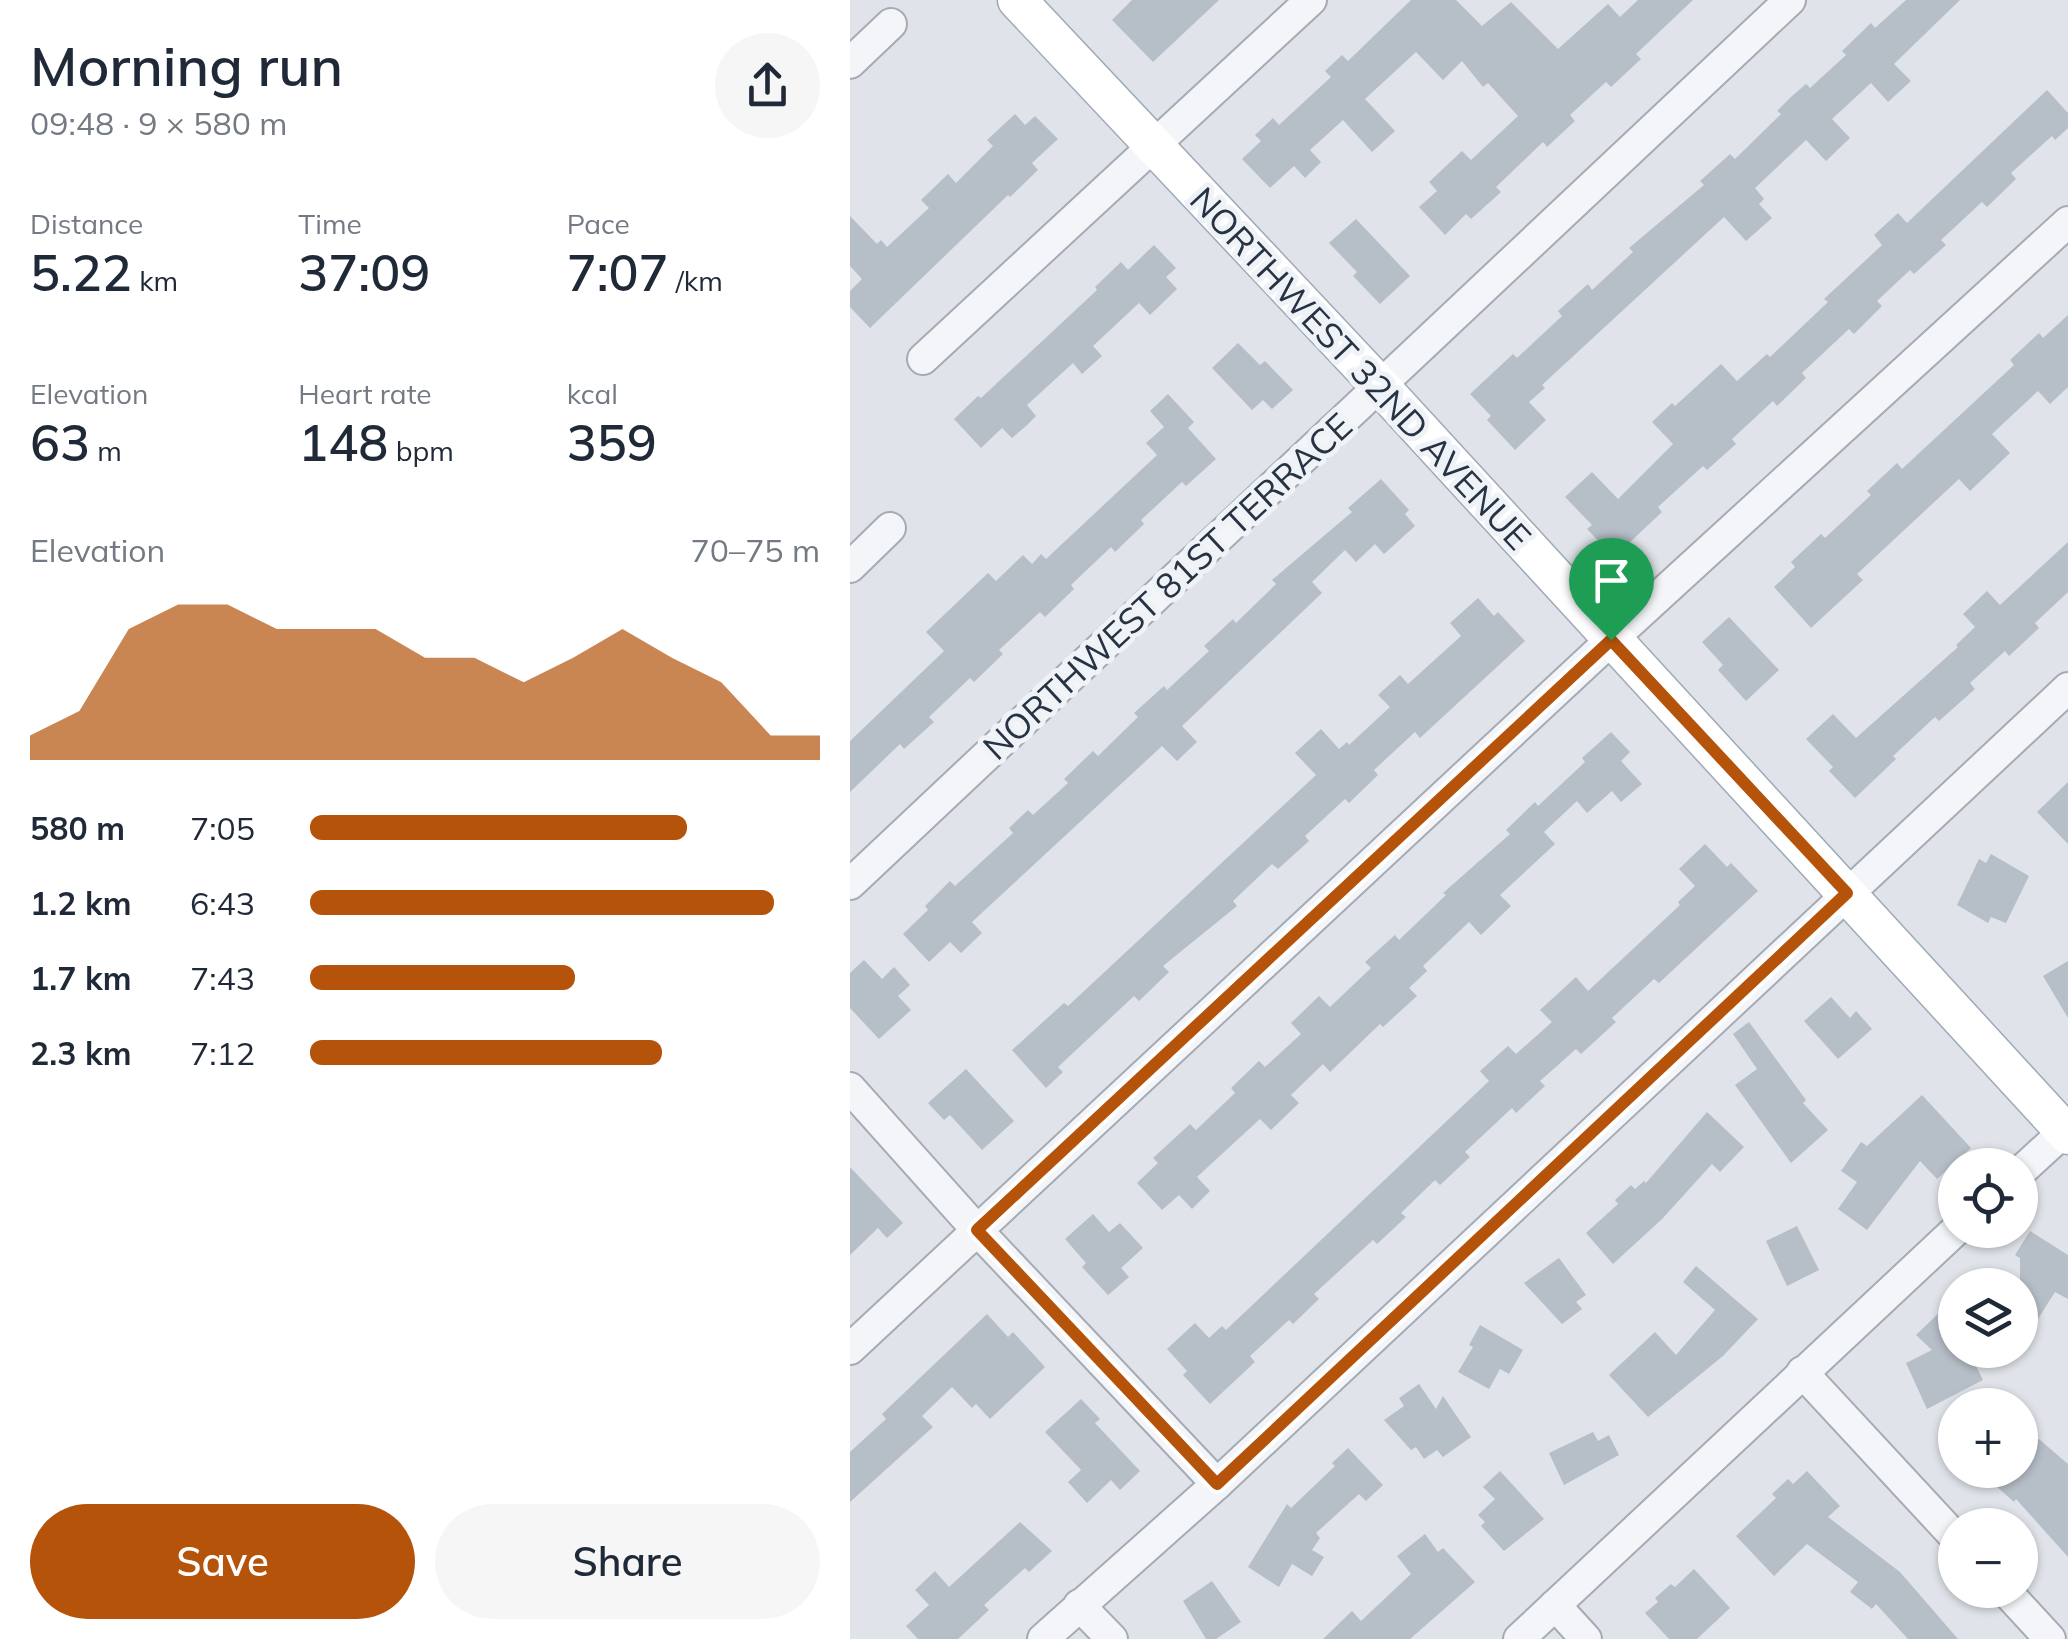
<!DOCTYPE html>
<html lang="en">
<head>
<meta charset="utf-8">
<style>
	body { margin:0; font-family:Mulish,sans-serif; background:#f6f6f7; color:#1f2937; height:100vh; display:flex; flex-direction:column; font-size:38px; white-space:nowrap }
	* { box-sizing:border-box; margin:0 }
	p { font-size:32px; color:#747a83 }
	.icon { flex:none; width:55px; height:55px; fill:none; stroke:currentColor; stroke-width:2; stroke-linecap:round; stroke-linejoin:round }
	.map { position:relative; flex:1; overflow:hidden }
	.sheet { display:flex; flex-direction:column; background:#fff; width:850px }
	.sheet>* { flex:none }
	.tools { position:absolute; left:1088px; top:1148px; display:grid; gap:20px }
	.tools a { display:grid; place-items:center; width:100px; height:100px; border-radius:50%; background:#fff; box-shadow:0 2px 8px #0004; font-size:50px }
	.pin { position:absolute; display:grid; place-items:center; width:85px; height:85px; color:#fff; margin:-102px -42px; border-radius:50% 50% 50% 0; rotate:-45deg; box-shadow:0 0 10px #0007 }
	.pin .icon { rotate:45deg }
	.round { display:grid; place-items:center; flex:none; width:105px; height:105px; border-radius:52px; background:#f6f6f7 }
	.overview { display:flex; align-items:center; justify-content:space-between; height:170px; padding:0 30px }
	h1 { font-size:55px; font-weight:600; line-height:75px }
	.metrics { display:grid; grid-template-columns:repeat(3,1fr); gap:15px; height:170px; padding:10px 30px }
	.metrics div { display:grid; align-content:center }
	.metrics b { font-size:50px; font-weight:600 }
	.metrics small { font-size:28px; font-weight:400 }
	.metrics p { font-size:28px }
	.chart { height:280px; padding:20px 30px }
	.chart p { display:flex; justify-content:space-between }
	.chart svg { width:100%; height:180px; margin-top:10px; fill:#b45309; opacity:.7 }
	.action { display:flex; gap:20px; margin-top:auto; padding:20px 30px }
	.action a { flex:1; height:115px; border-radius:60px; background:#b45309; color:#fff; font-size:40px; font-weight:600; line-height:115px; text-align:center }
	.action a+a { background:#f6f6f7; color:#1f2937 }
	ul { padding:0 30px; list-style:none; font-size:32px }
	li { display:grid; grid-template-columns:160px 120px 1fr; align-items:center; height:75px }
	li i { height:25px; border-radius:12px; background:#b45309 }
	main { display:flex; flex:1; min-height:0 }
	.map>svg:first-child { display:block }
	.building { fill:#b6bec7 }
	.lines { fill:none; stroke-linecap:round; stroke-linejoin:round }
	.minor-casing { stroke:#a5abb4; stroke-width:34 }
	.major-casing { stroke:#9eaab6; stroke-width:41 }
	.minor { stroke:#f3f5f8; stroke-width:30 }
	.major { stroke:#fff; stroke-width:38 }
	.route-casing { stroke:#fff; stroke-width:20 }
	.route { stroke:#b45309; stroke-width:12 }
	.labels { text-anchor:middle; dominant-baseline:central; stroke-width:10; stroke-linejoin:round; paint-order:stroke }
	.street-label { font-size:35px; fill:#273342; stroke:#eff3f7 }
</style>
</head>
<body>
<main>
<section class="sheet">
<div class="overview"><div><h1>Morning run</h1><p>09:48 · 9 × 580 m</p></div><a class="round"><svg class="icon" aria-label="share" viewBox="0 0 24 24"><path d="M12 15V3M7 8l5-5 5 5M5 13v7h14v-7"/></svg></a></div>
<div class="metrics">
<div><p>Distance</p><b>5.22<small> km</small></b></div>
<div><p>Time</p><b>37:09</b></div>
<div><p>Pace</p><b>7:07<small> /km</small></b></div>
</div>
<div class="metrics">
<div><p>Elevation</p><b>63<small> m</small></b></div>
<div><p>Heart rate</p><b>148<small> bpm</small></b></div>
<div><p>kcal</p><b>359</b></div>
</div>
<div class="chart"><p><span>Elevation</span>70–75 m</p>
<svg viewBox="0 0 160 44" preserveAspectRatio="none"><path d="M0 44V38L10 32L20 12L30 6L40 6L50 12L60 12L70 12L80 19L90 19L100 25L110 19L120 12L130 19L140 25L150 38L160 38V44z"/></svg>
</div>
<ul>
<li><b>580 m</b>7:05<i style="width:74%"></i></li>
<li><b>1.2 km</b>6:43<i style="width:91%"></i></li>
<li><b>1.7 km</b>7:43<i style="width:52%"></i></li>
<li><b>2.3 km</b>7:12<i style="width:69%"></i></li>
</ul>
<div class="action"><a>Save</a><a>Share</a></div>
</section>
<div class="map">
<svg width="1218" height="1639" viewBox="0 0 1218 1639">
	<rect width="100%" height="100%" fill="#e0e4ea"/>
	<g class="building">
		<path d="M282,0H369L303,62L262,20Z"/>
		<path d="M561,0H606L632,26L661,2L708,49L758,4L770,17L788,0H843L786,54L791,59L761,87L756,82L720,115L725,121L697,147L693,142L646,187L651,192L621,219L616,214L595,235L569,207L587,191L579,182L612,151L621,160L668,116L638,83L633,87L612,61L593,80L566,52L515,99L545,131L522,152L493,120L460,150L471,162L455,178L444,166L420,188L392,159L411,141L405,135L423,118L429,125L481,77L475,71L492,55L498,61Z"/>
		<path d="M1056,0H1110L1044,64L1061,81L1038,102L1021,83L982,119L1000,138L976,161L956,140L905,188L914,199L909,204L922,218L896,241L874,217L692,385L695,388L679,402L696,420L665,450L637,420L641,416L620,394L663,354L667,358L712,316L708,311L738,284L742,290L783,252L779,248L854,185L850,181L880,154L885,159L931,114L927,111L941,97L956,84L960,88L996,55L992,51L1021,23L1025,28Z"/>
		<path d="M1197,90L1218,113V128L1205,140L1202,136L1161,173L1166,179L1137,207L1132,202L1091,240L1096,245L1064,274L1060,270L1027,301L1032,306L1004,334L999,329L952,373L956,378L927,406L923,401L882,439L886,444L857,470L853,466L808,507L812,512L764,557L737,529L742,525L715,497L742,472L768,499L823,444L802,422L822,403L825,406L871,364L887,381L917,354L920,357L978,302L974,299L1032,245L1024,235L1048,213L1057,223Z"/>
		<path d="M165,114L175,125L185,116L208,139L182,163L188,170L160,197L158,195L20,328L0,307V291L12,279L0,266V216L27,244L31,240L37,247L79,208L71,200L98,174L106,183L143,146L137,140Z"/>
		<path d="M506,219L560,276L530,304L503,276L507,272L479,243Z"/>
		<path d="M304,245L326,268L316,277L327,289L300,315L289,303L243,346L252,356L232,374L223,363L177,405L186,416L175,427L162,438L152,428L131,448L104,419L128,396L131,398L247,290L245,287L271,262L278,270Z"/>
		<path d="M1218,315V387L1200,404L1188,391L1142,434L1160,453L1120,491L1109,479L1007,574L1013,580L961,628L924,587L945,567L941,562L971,534L975,538L1021,495L1017,491L1047,463L1052,469L1164,365L1160,360L1189,333L1193,338Z"/>
		<path d="M388,343L410,365L415,361L443,390L422,409L413,400L402,410L362,368Z"/>
		<path d="M318,394L344,422L338,428L366,459L336,486L332,482L291,520L294,524L265,552L261,547L221,585L224,589L195,617L190,612L149,650L153,654L124,682L120,678L79,717L84,722L54,749L50,744L0,792V741L94,651L76,632L138,573L146,581L173,555L182,564L191,554L196,559L307,455L296,443L314,427L300,411Z"/>
		<path d="M531,479L559,510L555,514L565,526L534,554L525,544L506,562L495,550L462,582L472,593L332,726L347,742L327,761L312,746L122,922L132,933L111,953L100,942L79,962L53,934L78,910L75,906L100,881L105,886L163,833L159,828L178,810L183,815L218,783L214,779L243,751L248,756L288,717L284,713L314,686L317,690L359,651L354,646L383,619L386,623L426,584L422,580L502,512L498,508Z"/>
		<path d="M1218,542V592L1185,623L1189,628L1159,656L1155,651L1120,683L1125,689L1089,721L1085,717L1043,756L1046,759L1005,798L979,771L983,767L956,739L983,714L1006,738L1108,647L1106,645L1125,627L1113,614L1137,591L1150,605Z"/>
		<path d="M628,598L644,616L648,612L675,641L570,738L565,732L524,770L528,775L499,803L495,799L455,836L459,841L428,869L422,864L383,901L387,906L313,966L319,972L289,1001L284,996L208,1067L213,1072L196,1088L162,1050L214,1003L218,1006L466,775L445,753L471,729L489,749L497,742L499,745L540,707L528,695L550,675L558,684L611,636L600,623Z"/>
		<path d="M879,617L929,670L896,701L868,670L873,665L852,642Z"/>
		<path d="M761,732L780,752L771,761L792,784L771,802L762,791L737,813L727,801L694,832L705,844L650,895L661,906L631,935L619,922L573,966L577,971L559,988L567,996L533,1027L530,1024L480,1072L473,1064L441,1095L449,1103L421,1130L410,1119L347,1177L360,1191L342,1209L329,1195L312,1210L287,1183L308,1163L303,1158L340,1124L346,1130L385,1093L381,1088L409,1061L415,1067L451,1034L441,1023L469,996L480,1007L521,968L515,962L545,935L549,940L596,895L593,893L660,834L656,830L685,802L688,806L735,762L732,758Z"/>
		<path d="M1218,782V844L1187,812Z"/>
		<path d="M855,844L877,867L881,863L908,891L809,983L804,979L762,1018L766,1022L731,1054L726,1049L690,1081L695,1086L666,1113L662,1108L615,1152L620,1157L590,1185L585,1180L551,1213L556,1217L541,1231L527,1244L523,1240L464,1294L469,1299L443,1324L439,1320L400,1356L405,1362L360,1404L333,1375L337,1371L317,1349L345,1323L359,1338L372,1326L376,1330L639,1081L630,1071L658,1046L666,1054L702,1022L690,1010L726,977L738,991L830,905L828,902L845,886L829,869Z"/>
		<path d="M1141,854L1179,876L1156,923L1141,917L1138,923L1107,905L1129,859L1136,863Z"/>
		<path d="M14,960L32,979L44,967L60,985L48,996L61,1010L29,1039L0,1008V973Z"/>
		<path d="M1218,961V1018L1193,976Z"/>
		<path d="M981,997L1000,1018L1006,1011L1022,1029L988,1059L954,1021Z"/>
		<path d="M899,1022L956,1100L953,1103L978,1130L941,1163L885,1085L907,1069L883,1034Z"/>
		<path d="M116,1069L164,1121L132,1150L100,1115L94,1120L78,1103Z"/>
		<path d="M1072,1095L1121,1148L1087,1179L1070,1161L1017,1230L988,1209L1007,1182L991,1171L1011,1142L1017,1146Z"/>
		<path d="M857,1112L894,1147L870,1172L862,1164L812,1219L763,1264L736,1233L768,1204L765,1200L781,1185L785,1189L794,1181L796,1183Z"/>
		<path d="M0,1167L53,1223L37,1238L28,1228L0,1255Z"/>
		<path d="M243,1214L259,1232L270,1223L293,1248L271,1268L279,1277L258,1295L232,1267L236,1263L215,1239Z"/>
		<path d="M947,1226L969,1270L937,1286L916,1241Z"/>
		<path d="M1180,1231L1218,1255V1299L1205,1292L1170,1347V1258L1165,1255Z"/>
		<path d="M709,1258L736,1295L726,1302L732,1309L712,1324L674,1283Z"/>
		<path d="M846,1266L908,1319L873,1356L798,1417L759,1375L805,1332L826,1355L865,1310L833,1282Z"/>
		<path d="M1090,1312L1105,1329V1350H1118L1133,1380L1077,1409L1056,1363L1082,1350L1066,1335Z"/>
		<path d="M137,1314L158,1337L163,1332L195,1367L140,1419L126,1404L122,1408L102,1387L72,1416L83,1427L0,1502V1452L36,1419L32,1414Z"/>
		<path d="M630,1325L673,1350L659,1374L650,1369L639,1389L608,1372L623,1347L619,1345Z"/>
		<path d="M569,1384L586,1409L593,1396L621,1437L593,1457L587,1450L574,1459L566,1447L561,1450L534,1420L554,1406L549,1398Z"/>
		<path d="M231,1399L250,1419L245,1423L290,1471L270,1490L261,1480L237,1503L218,1482L231,1470L195,1432Z"/>
		<path d="M1170,1423L1218,1464V1557L1166,1499L1164,1502L1128,1470H1170Z"/>
		<path d="M743,1432L748,1441L759,1435L769,1455L714,1485L699,1453Z"/>
		<path d="M498,1448L533,1485L516,1501L509,1494L466,1533L470,1538L462,1550L474,1557L462,1576L442,1564L429,1587L398,1567L437,1504L441,1508L485,1466L482,1463Z"/>
		<path d="M650,1471L694,1519L654,1551L631,1526L635,1522L628,1515L645,1499L633,1487Z"/>
		<path d="M957,1471L990,1506L978,1517L1050,1572L1108,1639H1058L1026,1604L1022,1609L1000,1592L1008,1582L957,1544L924,1576L886,1536L926,1498L922,1494L938,1479L943,1484Z"/>
		<path d="M170,1522L202,1551L179,1572L175,1568L134,1605L139,1610L108,1639H68L56,1626L79,1605L65,1590L85,1571L99,1587Z"/>
		<path d="M575,1534L588,1552L593,1548L625,1582L560,1639H473L502,1611L511,1621L561,1574L547,1556Z"/>
		<path d="M844,1569L880,1608L847,1639H819L795,1613L808,1602L805,1598L821,1584L825,1587Z"/>
		<path d="M362,1581L391,1622L366,1639H356L333,1601Z"/>
	</g>
	<g class="lines">
		<g class="minor-casing">
			<g id="minor">
				<path d="M0,63L41,24"/>
				<path d="M73,359L461,0"/>
				<path d="M0,567L40,528"/>
				<path d="M0,884L940,0"/>
				<path d="M0,1088L127,1230L367,1484"/>
				<path d="M1170,1172L1218,1128"/>
				<path d="M0,1349L761,640L1218,222"/>
				<path d="M952,1372L1105,1537"/>
				<path d="M1155,1590L1200,1639"/>
				<path d="M229,1605L262,1639"/>
				<path d="M705,1605L736,1639"/>
				<path d="M193,1639L367,1484L1218,688"/>
				<path d="M669,1639L1106,1230"/>
			</g>
		</g>
		<g class="major-casing">
			<path id="major" d="M167,0L530,386L1218,1135"/>
		</g>
		<use href="#minor" class="minor"/>
		<use href="#major" class="major"/>
	</g>
	<g class="lines">
		<g class="route-casing">
			<path id="route" d="M761,640L997,893L367,1484L127,1230Z"/>
		</g>
		<use href="#route" class="route"/>
	</g>
	<g class="labels">
		<g class="street-label">
			<text transform="translate(511 368) rotate(47)">NORTHWEST 32ND AVENUE</text>
			<text transform="translate(317 586) rotate(-43)">NORTHWEST 81ST TERRACE</text>
		</g>
	</g>
</svg>
<div class="tools">
<a><svg class="icon" aria-label="locate" viewBox="0 0 24 24"><circle cx="12" cy="12" r="6"/><path d="M12 2v4M12 18v4M2 12h4M18 12h4"/></svg></a>
<a><svg class="icon" aria-label="layers" viewBox="0 0 24 24"><path d="M12 4l9 5-9 5-9-5zM3 14l9 5 9-5"/></svg></a>
<a>+</a>
<a>−</a>
</div>
<div class="pin" style="left:761px;top:640px;background:#1e9e55"><svg class="icon" aria-label="arrive" viewBox="0 0 24 24"><path d="M6 21V4h12l-3 4 3 4H6"/></svg></div>
</div>
</main>
</body>
</html>
